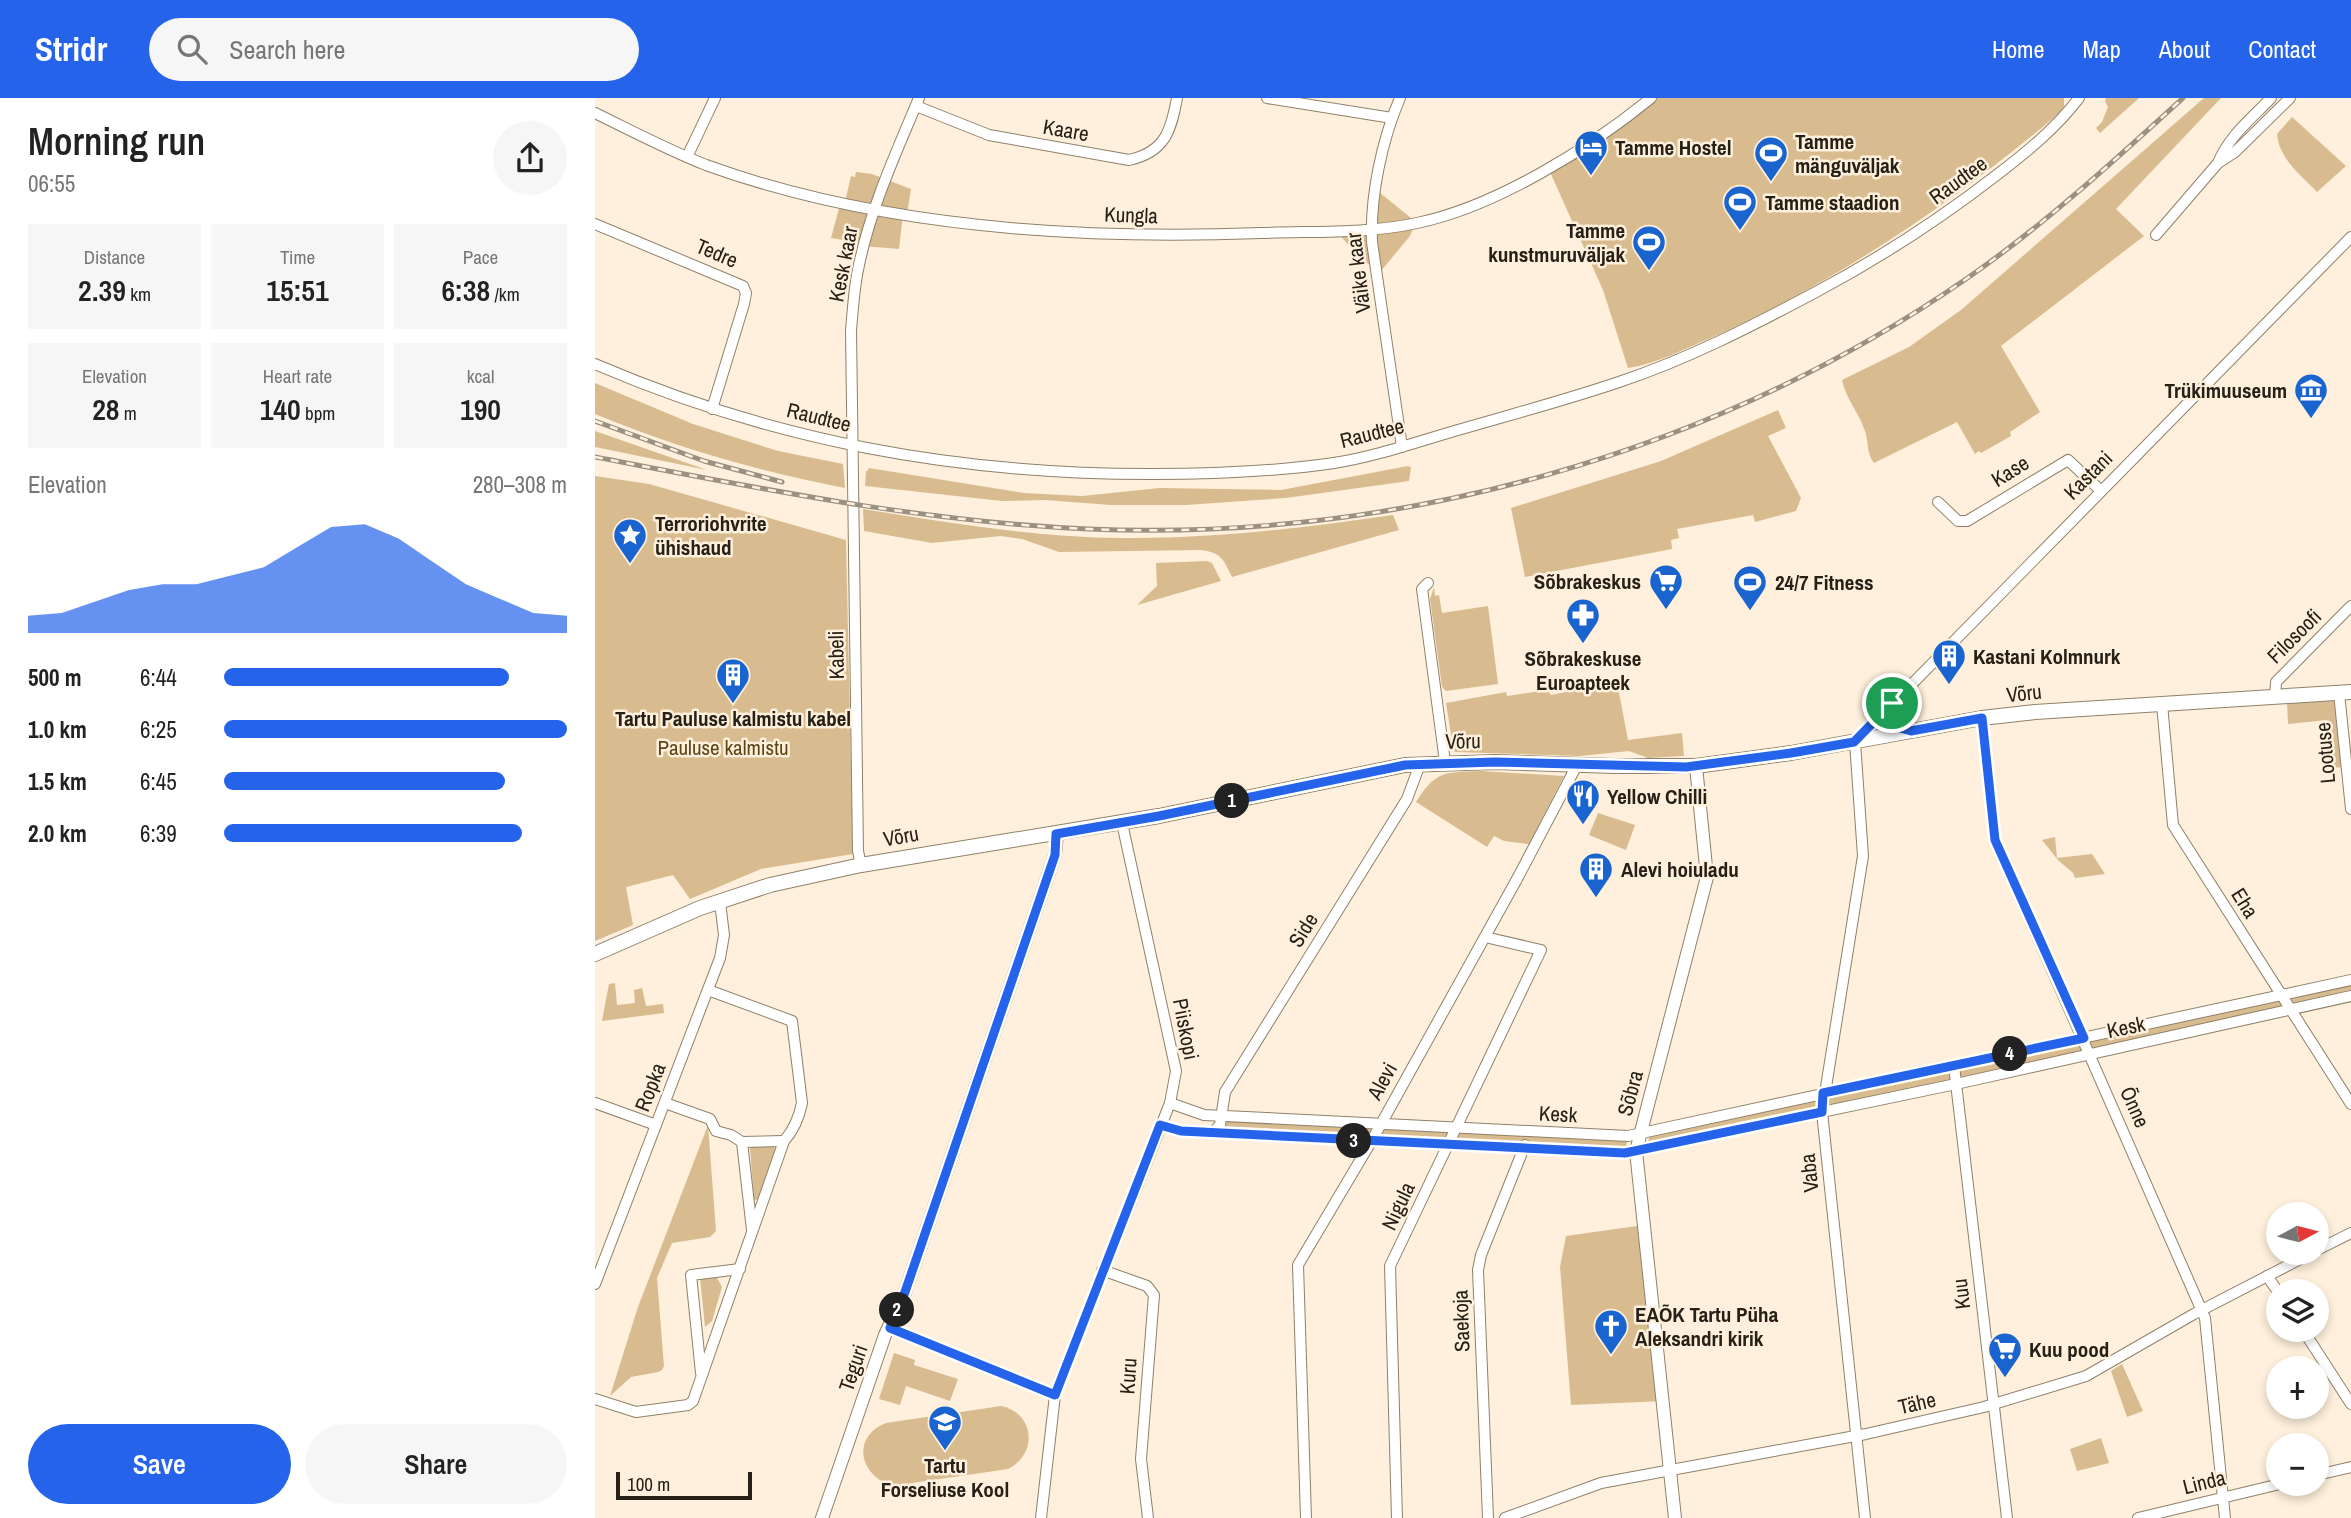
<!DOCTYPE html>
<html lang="en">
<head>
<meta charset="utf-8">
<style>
	body { margin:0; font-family:"Archivo Narrow",sans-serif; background:#f6f6f6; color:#222; height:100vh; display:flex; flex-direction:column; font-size:26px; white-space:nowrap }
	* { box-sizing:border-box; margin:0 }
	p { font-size:23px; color:#767676 }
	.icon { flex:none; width:38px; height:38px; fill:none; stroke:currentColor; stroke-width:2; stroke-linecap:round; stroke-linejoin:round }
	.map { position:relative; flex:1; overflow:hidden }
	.details { display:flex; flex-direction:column; background:#fff; width:595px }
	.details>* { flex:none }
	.needle { width:46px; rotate:83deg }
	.fabs { position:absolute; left:1671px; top:1104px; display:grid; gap:14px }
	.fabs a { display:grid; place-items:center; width:63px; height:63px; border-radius:50%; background:#fff; box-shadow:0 4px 10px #0003; font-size:35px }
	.scale { position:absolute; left:21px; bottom:18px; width:136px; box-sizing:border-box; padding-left:7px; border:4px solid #262016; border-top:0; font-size:19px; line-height:24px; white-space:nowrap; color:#262016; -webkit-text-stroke:5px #fef0dc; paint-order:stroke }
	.pin { position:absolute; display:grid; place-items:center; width:60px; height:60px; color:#fff; margin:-30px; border:4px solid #fff; border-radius:50%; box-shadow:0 2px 7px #0007 }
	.km { position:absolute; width:35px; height:35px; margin:-18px; border-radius:50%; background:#222; color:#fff; font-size:19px; line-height:35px; text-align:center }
	.round { display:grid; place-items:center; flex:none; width:74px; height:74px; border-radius:37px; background:#f6f6f6 }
	.head { display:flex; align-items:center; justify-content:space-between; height:119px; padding:0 28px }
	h1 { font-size:38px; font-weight:600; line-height:52px }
	.figures { display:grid; grid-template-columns:repeat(3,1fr); gap:10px; height:119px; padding:7px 28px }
	.figures div { display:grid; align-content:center; border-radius:0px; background:#f6f6f6; text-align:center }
	.figures b { font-size:30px; font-weight:600 }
	.figures small { font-size:19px; font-weight:400 }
	.figures p { font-size:19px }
	.chart { height:196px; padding:14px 28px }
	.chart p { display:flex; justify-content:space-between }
	.chart svg { width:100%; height:126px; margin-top:7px; fill:#2563eb; opacity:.7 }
	.action { display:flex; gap:14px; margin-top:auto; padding:14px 28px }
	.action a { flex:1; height:80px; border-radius:42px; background:#2563eb; color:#fff; font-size:28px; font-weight:600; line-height:80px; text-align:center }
	.action a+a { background:#f6f6f6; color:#222 }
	ul { padding:0 28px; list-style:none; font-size:23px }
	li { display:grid; grid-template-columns:112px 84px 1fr; align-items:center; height:52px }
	li i { height:18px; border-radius:9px; background:#2563eb }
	header { display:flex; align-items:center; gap:42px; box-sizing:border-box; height:98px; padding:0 35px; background:#2563eb; color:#fff }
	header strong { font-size:33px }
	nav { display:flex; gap:38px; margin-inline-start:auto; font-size:24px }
	.search { width:490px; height:63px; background:#f6f6f6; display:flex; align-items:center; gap:18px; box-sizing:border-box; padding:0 24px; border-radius:38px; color:#767676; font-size:26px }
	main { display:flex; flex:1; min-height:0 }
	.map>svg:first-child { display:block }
	.green { fill:#d8bc8f }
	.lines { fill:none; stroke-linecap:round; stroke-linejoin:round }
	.minor-casing { stroke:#8f8069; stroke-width:12 }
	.tertiary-casing { stroke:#8f8069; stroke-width:14 }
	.secondary-casing { stroke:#8f8069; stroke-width:16 }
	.minor { stroke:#fff; stroke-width:10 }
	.tertiary { stroke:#fff; stroke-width:12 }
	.secondary { stroke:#fff; stroke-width:14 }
	.rail-casing { stroke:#9b9182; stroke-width:5 }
	.rail { stroke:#fef0dc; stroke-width:2.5; stroke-dasharray:8; stroke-linecap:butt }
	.route-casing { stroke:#fff; stroke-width:14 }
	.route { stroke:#2563eb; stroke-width:9 }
	.labels { text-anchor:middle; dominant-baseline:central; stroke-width:5; stroke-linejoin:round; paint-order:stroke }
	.street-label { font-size:21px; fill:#262016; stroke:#fef0dc }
	.poi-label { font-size:21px; font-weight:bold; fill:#262016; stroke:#fef0dc; text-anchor:start }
	.park-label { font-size:21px; fill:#5d4415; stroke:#fef0dc }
</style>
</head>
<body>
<header>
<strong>Stridr</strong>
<div class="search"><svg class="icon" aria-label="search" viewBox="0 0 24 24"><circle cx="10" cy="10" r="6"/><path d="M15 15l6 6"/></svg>Search here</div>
<nav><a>Home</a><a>Map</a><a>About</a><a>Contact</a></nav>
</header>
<main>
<section class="details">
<div class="head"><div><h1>Morning run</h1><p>06:55</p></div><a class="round"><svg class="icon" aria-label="share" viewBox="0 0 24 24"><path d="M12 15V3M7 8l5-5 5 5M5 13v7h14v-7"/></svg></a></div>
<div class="figures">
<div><p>Distance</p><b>2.39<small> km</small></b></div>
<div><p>Time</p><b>15:51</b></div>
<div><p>Pace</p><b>6:38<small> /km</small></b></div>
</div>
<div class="figures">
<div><p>Elevation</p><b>28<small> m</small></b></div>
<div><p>Heart rate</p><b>140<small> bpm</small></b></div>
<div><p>kcal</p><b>190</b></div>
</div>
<div class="chart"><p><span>Elevation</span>280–308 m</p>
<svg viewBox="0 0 160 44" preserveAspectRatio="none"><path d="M0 44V38L10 37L20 33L30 29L40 27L50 27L60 24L70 21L80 14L90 7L100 6L110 11L120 19L130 27L140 32L150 37L160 38V44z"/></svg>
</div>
<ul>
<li><b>500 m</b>6:44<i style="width:83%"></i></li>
<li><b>1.0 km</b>6:25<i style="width:100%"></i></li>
<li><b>1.5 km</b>6:45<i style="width:82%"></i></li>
<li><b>2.0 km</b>6:39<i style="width:87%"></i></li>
</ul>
<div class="action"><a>Save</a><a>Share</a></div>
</section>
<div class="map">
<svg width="1756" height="1420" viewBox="0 0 1756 1420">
	<rect width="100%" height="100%" fill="#fef0dc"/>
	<g class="green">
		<path d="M1063,0H1469V11C1362,102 1247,181 1118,239C1091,250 1062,266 1033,270L1008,192L955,74L992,54Z"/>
		<path d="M1511,0H1544L1505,35L1501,30L1507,24L1513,9L1510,3Z"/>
		<path d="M1609,0H1626L1521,111L1549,138L1406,248L1445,314L1415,334L1416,338L1386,355L1384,353L1380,356L1362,324L1279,365C1271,354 1274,345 1270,333C1264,315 1251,301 1247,282L1314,249L1366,212Z"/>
		<path d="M1697,19L1751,68L1722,94C1706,77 1684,61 1682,36Z"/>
		<path d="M261,74L277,76L316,91L312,116H308L304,151L268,148V145L236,140L246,103L250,104L256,78L260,79Z"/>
		<path d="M779,90L821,124L815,138L781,179L780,169L769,164L740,132L776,131Z"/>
		<path d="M0,285L98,326L183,353L248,366L250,390C163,373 82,350 0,316Z"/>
		<path d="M1183,312L1191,330L1173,338L1206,400L1201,413L1160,424L1158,417L1082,431L1084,440L1076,442L1077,451L930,479L916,410L1066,363Z"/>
		<path d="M0,333L112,372L0,349Z"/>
		<path d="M813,368L816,369L814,383L691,400L591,407H516L450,402L407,403L270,388L271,374L274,370L429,395L487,398L565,390L686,392Z"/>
		<path d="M0,378L54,386L251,442L258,756L166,771L95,801L78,777L31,789L38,827L0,843Z"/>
		<path d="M268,411C354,425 440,439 527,440C618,441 708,430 798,417L804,432L637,479C628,461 627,455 606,452L464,454L427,441L406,438L337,445L269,433Z"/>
		<path d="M612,463L617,465L626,483L542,507L562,488L561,465Z"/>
		<path d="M839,489L840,498L844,497L847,515L893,508L903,586L851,593L847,589L835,501Z"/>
		<path d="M1022,584L1033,642L1087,635L1089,658L1053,660L1034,653L985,658L860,654L858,649L851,605L911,594L912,598L952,592L956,597Z"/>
		<path d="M1743,598L1750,669L1736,670L1732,622L1693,626L1692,602Z"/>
		<path d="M886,673L969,678L934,746L909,743L899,738L892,749L821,704C842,671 850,675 886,673Z"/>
		<path d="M1003,715L1040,727L1031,752L994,737Z"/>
		<path d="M1460,739L1462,760L1497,756L1510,776L1480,780L1478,775L1463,762L1447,742Z"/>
		<path d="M1756,882V898L1052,1051L1054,1039Z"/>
		<path d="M20,885L22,907L40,905L39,892L47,890L51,908L68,906L69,915L7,923L14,886Z"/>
		<path d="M634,1019L1033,1038L1030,1055L624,1035Z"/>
		<path d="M113,1027L121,1133L115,1139L77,1145L62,1180L69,1268L67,1272L63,1274L36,1279L15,1298L43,1209Z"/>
		<path d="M178,1045L180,1052L163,1101L159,1103L155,1049Z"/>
		<path d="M1049,1127L1069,1303L976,1307L965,1169L971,1138Z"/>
		<path d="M121,1178L127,1189L117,1223L110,1229L105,1179Z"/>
		<path d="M299,1255L320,1262L319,1267L363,1281L355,1303L311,1288L305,1307L284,1301Z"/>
		<path d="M1527,1266L1548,1313L1532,1319L1516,1273Z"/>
		<path d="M406,1308C440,1315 443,1356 413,1371L297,1388C264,1377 256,1339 291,1325Z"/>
		<path d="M1506,1340L1514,1365L1482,1373L1475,1351Z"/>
	</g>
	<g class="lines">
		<g class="minor-casing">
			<g id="minor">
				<path d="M672,0L797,20"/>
				<path d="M805,0C787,42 775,98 777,144L807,349"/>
				<path d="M321,8L394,37L534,62C570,54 576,33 582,0"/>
				<path d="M0,15C37,33 73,52 111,67C285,130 483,142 666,135C717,133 772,136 822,125C900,109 995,50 1056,0"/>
				<path d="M92,59L120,0"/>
				<path d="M1623,65C1634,38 1656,21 1676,0"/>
				<path d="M0,126L148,188L151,195L149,206L117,311"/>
				<path d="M1561,137L1623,65L1640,54L1695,0"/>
				<path d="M0,266C179,343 360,376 555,376C616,376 678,374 739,365C784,358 827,342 870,330C922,315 974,301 1024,284C1093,261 1157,228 1221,194C1285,160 1345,121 1403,76C1433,53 1461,30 1484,0"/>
				<path d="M1343,404L1363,423H1372L1473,362L1505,392"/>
				<path d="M833,485L827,491L850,664"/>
				<path d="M1744,595L1756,711"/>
				<path d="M1680,600L1681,584L1756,508"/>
				<path d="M1297,605C1294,620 1297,629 1313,632"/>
				<path d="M1567,606L1578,727L1756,1006"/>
				<path d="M1387,620L1400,742L1610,1220L1630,1420"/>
				<path d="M266,767L263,753L256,232C258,211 259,188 264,167C276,109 301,55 324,0"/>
				<path d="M1359,968L1412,1420"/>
				<path d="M0,1005L61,1027"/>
				<path d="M70,1005L115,1021L121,1033L136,1037L147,1044"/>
				<path d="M575,1005L609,1017L1033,1038L1756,882"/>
				<path d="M565,1027L586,1033L1030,1055L1361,986L1756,898"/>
				<path d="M617,1035L625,1027L630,994L812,701L825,666"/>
				<path d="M157,1132L147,1044L189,1043"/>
				<path d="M1722,1152L1756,1135"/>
				<path d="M507,1172L552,1188L559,1197L546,1361L553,1420"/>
				<path d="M1672,1178L1684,1195"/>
				<path d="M0,1186L125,860L129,837L125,804"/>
				<path d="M295,1230L460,1297"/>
				<path d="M1708,1232L1756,1306"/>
				<path d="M106,1275L96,1177L145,1171"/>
				<path d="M0,1301L41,1314L93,1307L98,1303L189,1043C199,1032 204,1020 207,1005L197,923L113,892"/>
				<path d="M1722,1377L1756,1369"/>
				<path d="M446,1420L460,1297L575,1005L581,973L527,725"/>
				<path d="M711,1420L703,1167L776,1044L922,781L982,667"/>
				<path d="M802,1420L795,1168L946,852L890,839"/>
				<path d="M893,1420L883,1172L886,1157L930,1047"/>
				<path d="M910,1420L1006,1385L1271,1336L1389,1309L1491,1278L1599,1216L1717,1155"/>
				<path d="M1270,1420L1227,1014L1268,758L1260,644L1756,139"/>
				<path d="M1543,1420L1685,1386"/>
			</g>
		</g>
		<g class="tertiary-casing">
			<g id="tertiary">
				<path d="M227,1420L290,1237L310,1194L460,757L462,736"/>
				<path d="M1080,1420L1041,1053L1112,779L1101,668"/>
			</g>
		</g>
		<g class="secondary-casing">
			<path id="secondary" d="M0,856L105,810L175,787L266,767L564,718L810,667L900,664L1019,668H1101L1196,655L1387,620L1440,614L1756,594"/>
		</g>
		<use href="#minor" class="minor"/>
		<use href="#tertiary" class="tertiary"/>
		<use href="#secondary" class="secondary"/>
		<g class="rail-casing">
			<g id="rail">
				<path d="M0,323L109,363L187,384"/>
				<path d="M0,359C163,390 327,424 493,431C801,444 1116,357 1371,181C1448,128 1519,63 1588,0"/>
			</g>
		</g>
		<use href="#rail" class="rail"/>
	</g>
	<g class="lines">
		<g class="route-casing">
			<path id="route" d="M1297,605V623L1305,630L1316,633L1387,620L1400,742L1489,940L1228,995L1227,1014L1030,1055L586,1033L565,1027L460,1297L295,1230L310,1194L460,757L461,736L564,718L810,667L900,664L1091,669L1196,655L1259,644Z"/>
		</g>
		<use href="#route" class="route"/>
	</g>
	<defs>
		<g id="hotel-pin" transform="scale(1.75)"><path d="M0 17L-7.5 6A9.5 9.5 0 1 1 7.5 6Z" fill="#1964cf" stroke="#fef0dc"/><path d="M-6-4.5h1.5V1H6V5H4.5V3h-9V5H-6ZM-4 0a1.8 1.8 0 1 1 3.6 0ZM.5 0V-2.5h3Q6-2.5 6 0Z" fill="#fff"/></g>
		<g id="stadium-pin" transform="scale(1.75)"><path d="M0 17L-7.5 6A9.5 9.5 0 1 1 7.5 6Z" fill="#1964cf" stroke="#fef0dc"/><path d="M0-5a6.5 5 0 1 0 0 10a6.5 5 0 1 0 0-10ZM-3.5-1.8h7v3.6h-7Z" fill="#fff"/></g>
		<g id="museum-pin" transform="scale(1.75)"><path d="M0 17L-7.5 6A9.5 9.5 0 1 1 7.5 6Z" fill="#1964cf" stroke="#fef0dc"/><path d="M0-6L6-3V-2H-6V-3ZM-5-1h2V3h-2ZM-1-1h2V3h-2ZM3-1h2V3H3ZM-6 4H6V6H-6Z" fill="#fff"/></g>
		<g id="sight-pin" transform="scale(1.75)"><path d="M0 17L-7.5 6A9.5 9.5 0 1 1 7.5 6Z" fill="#1964cf" stroke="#fef0dc"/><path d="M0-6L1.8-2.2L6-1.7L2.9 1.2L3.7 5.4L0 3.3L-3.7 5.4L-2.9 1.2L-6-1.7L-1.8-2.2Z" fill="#fff"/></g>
		<g id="supermarket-pin" transform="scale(1.75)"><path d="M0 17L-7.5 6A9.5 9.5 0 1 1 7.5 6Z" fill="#1964cf" stroke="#fef0dc"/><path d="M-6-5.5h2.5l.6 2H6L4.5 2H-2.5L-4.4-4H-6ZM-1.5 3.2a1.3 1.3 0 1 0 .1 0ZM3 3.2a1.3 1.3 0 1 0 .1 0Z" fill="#fff"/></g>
		<g id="pharmacy-pin" transform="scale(1.75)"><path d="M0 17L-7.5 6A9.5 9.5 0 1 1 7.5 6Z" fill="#1964cf" stroke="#fef0dc"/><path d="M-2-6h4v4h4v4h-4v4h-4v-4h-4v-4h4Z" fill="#fff"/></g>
		<g id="building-pin" transform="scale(1.75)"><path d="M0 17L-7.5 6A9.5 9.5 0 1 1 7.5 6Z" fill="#1964cf" stroke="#fef0dc"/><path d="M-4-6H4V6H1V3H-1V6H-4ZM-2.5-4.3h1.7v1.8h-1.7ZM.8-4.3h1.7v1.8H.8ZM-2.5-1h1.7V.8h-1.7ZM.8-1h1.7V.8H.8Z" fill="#fff"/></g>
		<g id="restaurant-pin" transform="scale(1.75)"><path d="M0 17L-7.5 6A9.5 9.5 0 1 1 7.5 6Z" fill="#1964cf" stroke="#fef0dc"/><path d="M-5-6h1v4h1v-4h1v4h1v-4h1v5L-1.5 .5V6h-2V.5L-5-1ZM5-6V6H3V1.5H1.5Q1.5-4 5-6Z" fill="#fff"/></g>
		<g id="church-pin" transform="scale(1.75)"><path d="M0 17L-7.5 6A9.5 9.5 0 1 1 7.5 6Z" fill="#1964cf" stroke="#fef0dc"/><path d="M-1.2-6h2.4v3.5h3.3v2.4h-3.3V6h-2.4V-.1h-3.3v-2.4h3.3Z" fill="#fff"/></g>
		<g id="school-pin" transform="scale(1.75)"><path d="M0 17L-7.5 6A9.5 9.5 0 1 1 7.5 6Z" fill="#1964cf" stroke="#fef0dc"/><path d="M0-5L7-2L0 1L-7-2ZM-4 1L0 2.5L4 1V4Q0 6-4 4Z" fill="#fff"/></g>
	</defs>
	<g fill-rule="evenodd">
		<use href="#hotel-pin" x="996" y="49"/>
		<use href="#stadium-pin" x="1176" y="55"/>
		<use href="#stadium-pin" x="1145" y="104"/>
		<use href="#stadium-pin" x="1054" y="144"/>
		<use href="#museum-pin" x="1716" y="292"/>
		<use href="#sight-pin" x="35" y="437"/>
		<use href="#supermarket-pin" x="1071" y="483"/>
		<use href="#stadium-pin" x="1155" y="484"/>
		<use href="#pharmacy-pin" x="988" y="517"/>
		<use href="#building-pin" x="1354" y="558"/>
		<use href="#building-pin" x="138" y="577"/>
		<use href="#restaurant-pin" x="988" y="698"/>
		<use href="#building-pin" x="1001" y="771"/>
		<use href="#church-pin" x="1016" y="1228"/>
		<use href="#supermarket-pin" x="1410" y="1251"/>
		<use href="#school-pin" x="350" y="1324"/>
	</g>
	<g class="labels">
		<g class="street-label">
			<text transform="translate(471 32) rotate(10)">Kaare</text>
			<text transform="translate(1363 82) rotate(-36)">Raudtee</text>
			<text transform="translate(536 117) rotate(2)">Kungla</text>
			<text transform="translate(122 155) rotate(23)">Tedre</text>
			<text transform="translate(248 166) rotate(-79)">Kesk kaar</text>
			<text transform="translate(763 175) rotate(-97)">Väike kaar</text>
			<text transform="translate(224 319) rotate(14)">Raudtee</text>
			<text transform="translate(777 335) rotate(-14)">Raudtee</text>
			<text transform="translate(1415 373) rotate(-32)">Kase</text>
			<text transform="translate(1493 377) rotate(-45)">Kastani</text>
			<text transform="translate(1699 538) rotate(-45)">Filosoofi</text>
			<text transform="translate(241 557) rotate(-91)">Kabeli</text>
			<text transform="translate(1429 595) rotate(-6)">Võru</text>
			<text transform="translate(868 643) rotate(-1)">Võru</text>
			<text transform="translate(1730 655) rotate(-95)">Lootuse</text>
			<text transform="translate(306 738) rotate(-10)">Võru</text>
			<text transform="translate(1650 805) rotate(58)">Eha</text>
			<text transform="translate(708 832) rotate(-58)">Side</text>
			<text transform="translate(1531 929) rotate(-12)">Kesk</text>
			<text transform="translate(591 931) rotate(79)">Piiskopi</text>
			<text transform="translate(787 983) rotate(-61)">Alevi</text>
			<text transform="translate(55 989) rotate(-69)">Ropka</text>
			<text transform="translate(1035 995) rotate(-75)">Sõbra</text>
			<text transform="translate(1540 1009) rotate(66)">Õnne</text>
			<text transform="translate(963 1016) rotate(3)">Kesk</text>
			<text transform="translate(1214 1075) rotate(-96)">Vaba</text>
			<text transform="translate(803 1108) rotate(-65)">Nigula</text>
			<text transform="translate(1366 1196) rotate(-97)">Kuu</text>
			<text transform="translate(866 1223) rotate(-92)">Saekoja</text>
			<text transform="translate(258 1270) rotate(-71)">Teguri</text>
			<text transform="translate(533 1278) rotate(-86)">Kuru</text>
			<text transform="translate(1322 1305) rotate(-13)">Tähe</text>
			<text transform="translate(1609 1384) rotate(-14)">Linda</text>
		</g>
		<g class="poi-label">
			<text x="1200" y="43">Tamme<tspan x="1200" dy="24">mänguväljak</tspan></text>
			<text x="1020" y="49">Tamme Hostel</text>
			<text x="1170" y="104">Tamme staadion</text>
			<text x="1030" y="132" text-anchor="end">Tamme<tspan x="1030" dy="24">kunstmuruväljak</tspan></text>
			<text x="1692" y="292" text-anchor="end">Trükimuuseum</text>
			<text x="60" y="425">Terroriohvrite<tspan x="60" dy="24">ühishaud</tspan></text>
			<text x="1046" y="483" text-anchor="end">Sõbrakeskus</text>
			<text x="1180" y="484">24/7 Fitness</text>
			<text x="1378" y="558">Kastani Kolmnurk</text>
			<text x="988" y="560" text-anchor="middle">Sõbrakeskuse<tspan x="988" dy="24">Euroapteek</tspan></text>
			<text x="138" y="620" text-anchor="middle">Tartu Pauluse kalmistu kabel</text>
			<text x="1012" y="698">Yellow Chilli</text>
			<text x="1026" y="771">Alevi hoiuladu</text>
			<text x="1040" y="1216">EAÕK Tartu Püha<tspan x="1040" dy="24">Aleksandri kirik</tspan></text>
			<text x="1434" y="1251">Kuu pood</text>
			<text x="350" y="1367" text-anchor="middle">Tartu<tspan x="350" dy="24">Forseliuse Kool</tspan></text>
		</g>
		<g class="park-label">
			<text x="128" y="649">Pauluse kalmistu</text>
		</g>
	</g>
</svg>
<div class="fabs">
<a><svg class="needle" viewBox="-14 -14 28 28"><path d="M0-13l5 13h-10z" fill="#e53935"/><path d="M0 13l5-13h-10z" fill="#767676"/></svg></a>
<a><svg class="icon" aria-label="layers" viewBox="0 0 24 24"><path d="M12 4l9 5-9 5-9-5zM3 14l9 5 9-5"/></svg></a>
<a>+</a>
<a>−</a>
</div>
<div class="scale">100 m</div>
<div class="pin" style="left:1297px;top:605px;background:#1e9e55"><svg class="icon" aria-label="arrive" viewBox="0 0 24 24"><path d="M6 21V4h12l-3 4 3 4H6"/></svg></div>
<b class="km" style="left:637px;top:703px">1</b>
<b class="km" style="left:302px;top:1212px">2</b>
<b class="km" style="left:759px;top:1043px">3</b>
<b class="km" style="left:1415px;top:956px">4</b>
</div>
</main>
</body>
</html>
